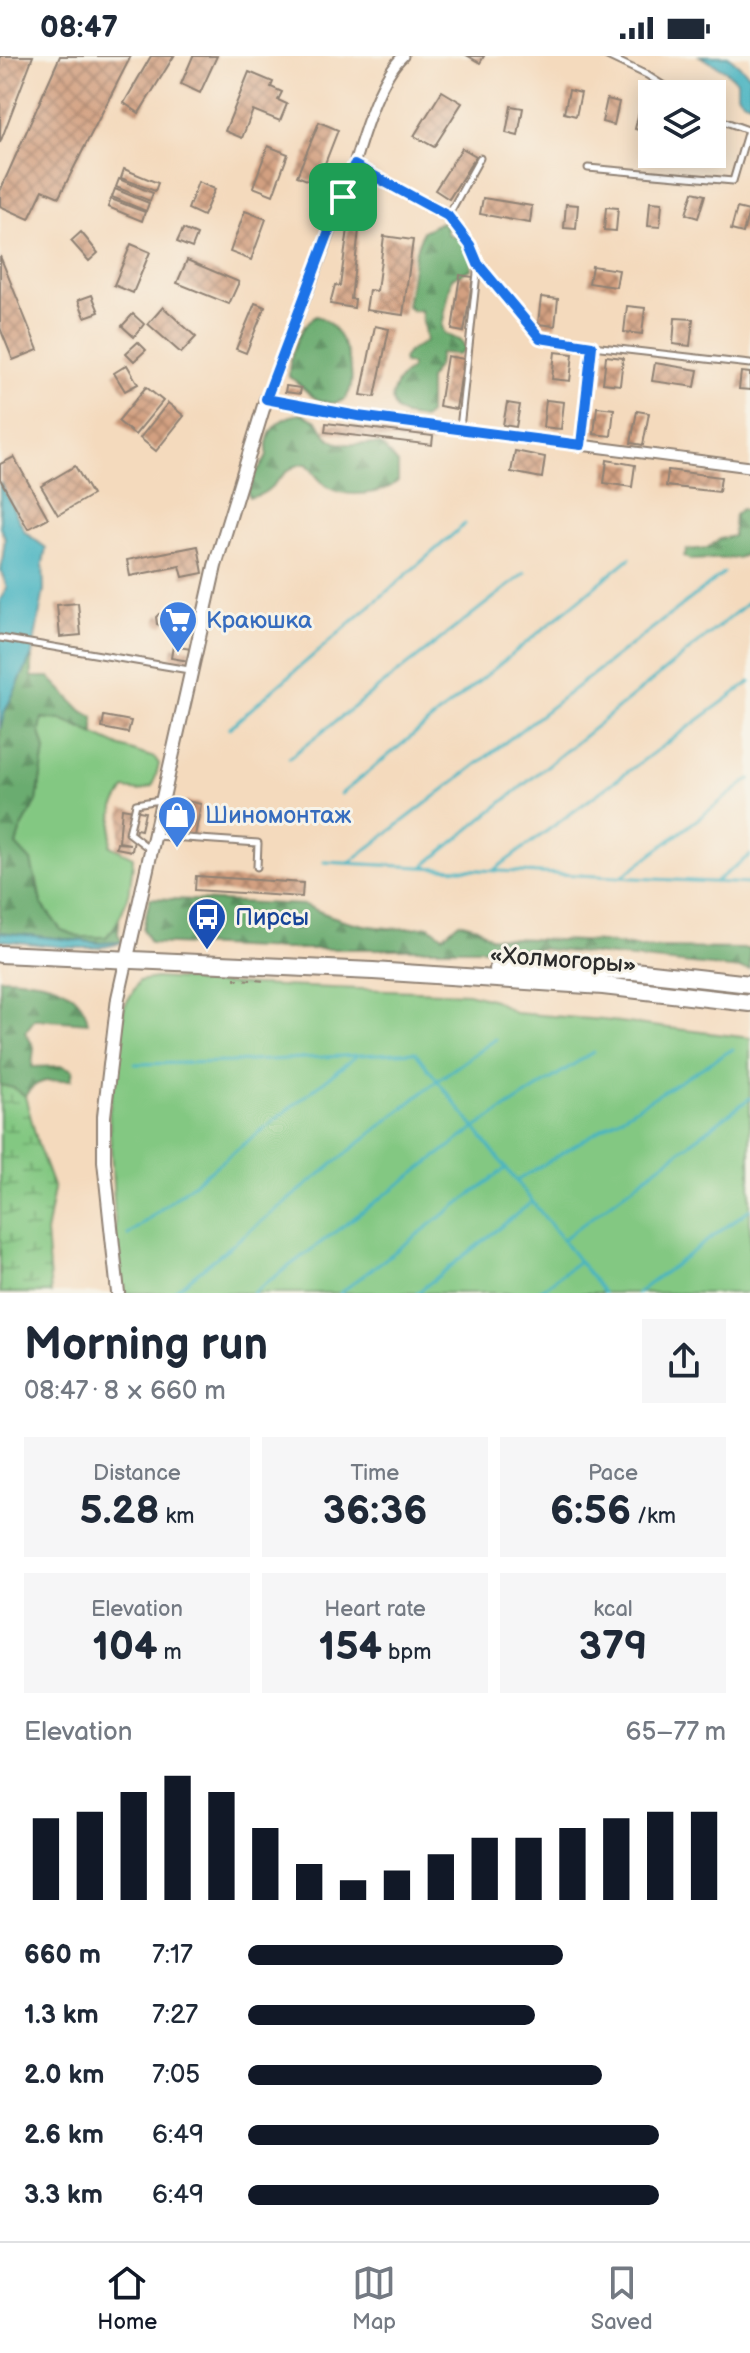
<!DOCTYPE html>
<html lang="en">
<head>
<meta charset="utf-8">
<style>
	body { margin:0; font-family:"Balsamiq Sans",sans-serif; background:#f6f6f7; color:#1f2937; height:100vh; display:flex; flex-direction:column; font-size:30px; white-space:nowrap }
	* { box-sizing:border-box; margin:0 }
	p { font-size:26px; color:#747a83 }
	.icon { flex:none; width:44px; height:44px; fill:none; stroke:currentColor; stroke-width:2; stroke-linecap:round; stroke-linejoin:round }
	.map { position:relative; height:1237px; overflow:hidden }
	.panel { display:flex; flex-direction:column; background:#fff; flex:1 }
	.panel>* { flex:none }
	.fabs { position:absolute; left:638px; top:24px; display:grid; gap:16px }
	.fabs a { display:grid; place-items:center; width:88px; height:88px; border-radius:0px; background:#fff; box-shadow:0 4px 20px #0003; font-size:40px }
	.pin { position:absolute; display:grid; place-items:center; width:68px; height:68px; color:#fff; margin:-34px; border-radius:16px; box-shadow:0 4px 12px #0006 }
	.round { display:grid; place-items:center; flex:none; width:84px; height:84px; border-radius:0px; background:#f6f6f7 }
	.head { display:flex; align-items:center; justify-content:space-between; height:136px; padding:0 24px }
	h1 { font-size:44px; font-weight:800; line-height:60px }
	.metrics { display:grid; grid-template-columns:repeat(3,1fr); gap:12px; height:136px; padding:8px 24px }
	.metrics div { display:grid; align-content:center; border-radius:0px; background:#f6f6f7; text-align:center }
	.metrics b { font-size:40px; font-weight:800 }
	.metrics small { font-size:22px; font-weight:400 }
	.metrics p { font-size:22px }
	.chart { height:224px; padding:16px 24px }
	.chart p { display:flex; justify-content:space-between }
	.chart svg { width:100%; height:144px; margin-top:8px; stroke:#111827; stroke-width:6 }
	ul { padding:0 24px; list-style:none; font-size:26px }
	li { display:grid; grid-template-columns:128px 96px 1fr; align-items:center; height:60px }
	li i { height:20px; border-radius:10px; background:#111827 }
	.status { display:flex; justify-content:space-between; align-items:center; height:56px; padding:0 40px; background:#fff; direction:ltr }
	.status svg { height:22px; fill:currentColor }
	.tab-bar { display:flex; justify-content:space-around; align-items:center; height:112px; border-top:2px solid #e0e1e3; background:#fff; font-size:22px; color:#747a83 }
	.tab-bar a { display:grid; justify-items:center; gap:4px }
	.tab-bar .on { color:#111827 }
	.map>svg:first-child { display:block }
	.grass { fill:#83c882; stroke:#577a56; stroke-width:2 }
	.forest { fill:url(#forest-firs); stroke:#4a6c4e; stroke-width:2 }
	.wetland { fill:url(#wetland-marsh); stroke:#577a56; stroke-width:2 }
	.water { fill:#46b4c1; stroke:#387076; stroke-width:2 }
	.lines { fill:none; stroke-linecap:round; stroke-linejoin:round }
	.stream { stroke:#46b4c1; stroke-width:3 }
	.building { fill:url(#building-cross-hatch) }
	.lane-casing { stroke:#908274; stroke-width:9 }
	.street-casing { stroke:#908274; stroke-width:13 }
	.secondary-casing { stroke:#908274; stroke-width:16 }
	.highway-casing { stroke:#908274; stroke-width:20 }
	.path { stroke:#908274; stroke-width:2; stroke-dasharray:6 6; stroke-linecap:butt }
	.lane { stroke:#fff; stroke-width:5 }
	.street { stroke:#fff; stroke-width:9 }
	.secondary { stroke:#fff; stroke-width:12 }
	.highway { stroke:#fff; stroke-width:16 }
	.route-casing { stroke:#fff; stroke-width:16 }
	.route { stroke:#1a73e8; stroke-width:10 }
	.labels { text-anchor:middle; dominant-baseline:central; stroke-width:6; stroke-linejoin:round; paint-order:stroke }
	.shop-label { font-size:24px; fill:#366cbe; stroke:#f7f3e8; text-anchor:start }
	.transit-label { font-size:24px; fill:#164399; stroke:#f7f3e8; text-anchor:start }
	.street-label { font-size:24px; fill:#2b2b2b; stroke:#f7f3e8 }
</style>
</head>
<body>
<div class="status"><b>08:47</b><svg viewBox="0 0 49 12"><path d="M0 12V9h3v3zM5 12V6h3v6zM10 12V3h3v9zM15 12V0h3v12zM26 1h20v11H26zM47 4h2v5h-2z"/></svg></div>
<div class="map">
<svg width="750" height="1237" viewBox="0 0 750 1237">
	<defs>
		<pattern id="forest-firs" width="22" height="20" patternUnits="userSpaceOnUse" patternTransform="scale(2)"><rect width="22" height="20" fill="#6aac70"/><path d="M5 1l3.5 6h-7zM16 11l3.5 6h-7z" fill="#578c5c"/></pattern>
		<pattern id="wetland-marsh" width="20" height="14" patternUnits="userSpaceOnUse" patternTransform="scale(2)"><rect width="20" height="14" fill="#83c882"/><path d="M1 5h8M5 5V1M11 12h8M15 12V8" fill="none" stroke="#6ba36b"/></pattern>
		<pattern id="building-cross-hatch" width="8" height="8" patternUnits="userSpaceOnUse" patternTransform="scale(2)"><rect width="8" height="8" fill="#d3a081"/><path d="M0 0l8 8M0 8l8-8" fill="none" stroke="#ab836a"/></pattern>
	</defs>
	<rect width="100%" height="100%" fill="#f7f3e8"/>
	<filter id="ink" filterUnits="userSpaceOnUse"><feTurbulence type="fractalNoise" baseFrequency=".0125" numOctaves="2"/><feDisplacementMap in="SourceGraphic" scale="16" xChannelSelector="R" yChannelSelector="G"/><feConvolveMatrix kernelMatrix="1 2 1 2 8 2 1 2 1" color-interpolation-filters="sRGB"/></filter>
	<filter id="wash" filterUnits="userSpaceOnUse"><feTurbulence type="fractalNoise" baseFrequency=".006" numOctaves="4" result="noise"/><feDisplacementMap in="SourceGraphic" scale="32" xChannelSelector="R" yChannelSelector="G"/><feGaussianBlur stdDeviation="1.8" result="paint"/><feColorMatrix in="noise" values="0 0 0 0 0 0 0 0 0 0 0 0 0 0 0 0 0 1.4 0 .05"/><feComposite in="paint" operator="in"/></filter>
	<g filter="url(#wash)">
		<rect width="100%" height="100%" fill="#f4dabd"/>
		<g class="grass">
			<path d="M42,662L62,664L121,691L155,702L159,708L153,730L140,735L125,733L114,751L110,790L133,801C132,830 126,858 107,881H81L61,874L41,847L37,824L16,789L20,775L37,745L45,694L40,676Z"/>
			<path d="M156,922L192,924L197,927L468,937L494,944L515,957L603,964L750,982V1237H123L116,1183L109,1057L124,951L139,925Z"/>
		</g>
		<g class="forest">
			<path d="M441,166L447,170L448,178L463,184L472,204L471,213L452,222L442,270L445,278L461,285L466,292L460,298L440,297L438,309L429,323V358L423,363L405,360L396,354C386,339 398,322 411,313V309L404,307L403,303L408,296L426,285L421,254L413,255L407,251L415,196L423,175Z"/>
			<path d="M316,260C350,267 374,365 319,344C306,339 301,326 289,321C288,303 300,268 316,260Z"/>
			<path d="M303,358L318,366C334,399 349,384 381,389L398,408V425C383,439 347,442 329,432C319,426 314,416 307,408C281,407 275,441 249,441C242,423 260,416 266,402C268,396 267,395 267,389C269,369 285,359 303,358Z"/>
			<path d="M741,453L750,455V497L737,502L690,504L684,500L687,494L707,492L720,483L733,480L735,459Z"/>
			<path d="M32,599V621H49L82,655L94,661V678L62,664L42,662L40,676L45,694L37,745L20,775L16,789L31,805L41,847L61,874L81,881H106L119,866L118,878L122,886L100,887L0,876V673L5,655Z"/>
			<path d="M150,842L305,849C344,868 386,877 429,870L443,880L459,866L477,871L490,881L602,886L644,892L750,893V914L544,893H285L150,887L143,873Z"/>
			<path d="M0,922C33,923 82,925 88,967L35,963L25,976L34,991L32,1011L63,1010L73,1014L71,1024C52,1024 36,1022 25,1040L13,1032L0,1029Z"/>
		</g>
		<path class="wetland" d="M0,1029L13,1032L25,1040L39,1092L54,1133L46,1177L51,1237H0Z"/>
		<g class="water">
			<path d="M700,0H728L750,19V47L744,45L737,38V25L726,15Z"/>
			<path d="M0,426L25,476L46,492L43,507L44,534L32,599L5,655L0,673V544L7,532L1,515L5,482L0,471Z"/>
			<path d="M0,876L100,887L122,886C94,899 31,887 0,884Z"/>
		</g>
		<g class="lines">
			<g class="stream">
				<path d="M229,672L465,468"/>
				<path d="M289,702L525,517"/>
				<path d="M341,738L630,502"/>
				<path d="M324,806L750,828"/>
				<path d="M349,807L724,517"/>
				<path d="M424,810L750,545"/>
				<path d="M495,813L750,626"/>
				<path d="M623,820L750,723"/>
				<path d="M715,826L750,799"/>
				<path d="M135,1008L231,1006L415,996L604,1237"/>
				<path d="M518,1124L733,993"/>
				<path d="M128,1179L355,1001"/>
				<path d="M562,1184L750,1042"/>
				<path d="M172,1237L438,1024L496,983"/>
				<path d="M253,1237L475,1072L593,996"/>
				<path d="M340,1237L506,1112"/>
				<path d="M417,1237L532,1146"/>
				<path d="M537,1237L579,1205"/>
				<path d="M637,1237L750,1153"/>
			</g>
		</g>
		<g id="blocks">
			<g class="building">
				<path d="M0,0H33L0,87Z"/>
				<path d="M60,0H131L59,141L43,134L29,163L0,150V135Z"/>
				<path d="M151,0H174L139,57L124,47Z"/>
				<path d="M193,0H217L200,37L181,28Z"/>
				<path d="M468,0H484L480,7Z"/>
				<path d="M249,16L273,26L271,31L282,36L278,44L287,48L280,65L253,54L242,82L225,75Z"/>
				<path d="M569,34L581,37L576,60L564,57Z"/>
				<path d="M442,35L462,47L434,91L414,80Z"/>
				<path d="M607,43L619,46L614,69L602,66Z"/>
				<path d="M511,50L523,52L518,80L506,77Z"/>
				<path d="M640,51L652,54L647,76L635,73Z"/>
				<path d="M319,66L338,74L317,128L297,120Z"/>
				<path d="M712,68L720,69L713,97H712Z"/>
				<path d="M268,90L288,98L273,139L253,131Z"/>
				<path d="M462,92L476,100L449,143L435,134Z"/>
				<path d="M124,113L158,127L155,135L121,122Z"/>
				<path d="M119,123L153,137L150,145L116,131Z"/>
				<path d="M198,126L215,133L203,160L188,153Z"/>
				<path d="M115,133L149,147L146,155L112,141Z"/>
				<path d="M693,136L705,139L698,162L686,158Z"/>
				<path d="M483,142L532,150L530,167L480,158Z"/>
				<path d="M111,143L145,156L142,165L108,151Z"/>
				<path d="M650,146L662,147L660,171L648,170Z"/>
				<path d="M566,148L578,149L576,173L564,172Z"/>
				<path d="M606,151L618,152L616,175L604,174Z"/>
				<path d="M737,152L749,155L743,177L731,174Z"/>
				<path d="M245,155L266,163L251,204L230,196Z"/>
				<path d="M183,173L197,179L192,192L177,186Z"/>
				<path d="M348,173L359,174L351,243H355L354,252L330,248L335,229L340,230Z"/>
				<path d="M81,176L98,197L89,205L71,185Z"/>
				<path d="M384,180L413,184L403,259L366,254L369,234L377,235Z"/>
				<path d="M131,188L150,196L133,237L114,229Z"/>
				<path d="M0,200L38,294L13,304L0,272Z"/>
				<path d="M187,204L239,226L229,248L177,227Z"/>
				<path d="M592,210L619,214L616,231L589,227Z"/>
				<path d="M460,219L473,221L464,276L452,274Z"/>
				<path d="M92,239L99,256L85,261L78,244Z"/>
				<path d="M541,241L558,243L555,270L538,268Z"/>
				<path d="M255,247L265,251L246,297L236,293Z"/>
				<path d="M627,250L645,252L642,278L624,276Z"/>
				<path d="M163,251L196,281L181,297L148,268Z"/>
				<path d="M133,258L144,268L134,281L122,270Z"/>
				<path d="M675,262L693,263L690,290L673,288Z"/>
				<path d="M375,270L389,273L375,341L361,339Z"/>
				<path d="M138,286L146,294L134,305L126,297Z"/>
				<path d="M555,296L573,298L570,325L552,323Z"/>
				<path d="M447,300L464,303L456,353L439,350Z"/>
				<path d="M606,300L623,302L620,329L603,327Z"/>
				<path d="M655,307L698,314L695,331L652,325Z"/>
				<path d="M127,309L138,328L125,335L114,317Z"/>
				<path d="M741,316L750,317V334L739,333Z"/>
				<path d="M286,330L301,332L300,338L285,336Z"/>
				<path d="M146,331L163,345L135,379L118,365Z"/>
				<path d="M546,344L564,346L561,373L543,371Z"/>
				<path d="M168,347L184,360L156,395L140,382Z"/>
				<path d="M507,347L520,349L516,371L503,369Z"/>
				<path d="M597,351L614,353L611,380L594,378Z"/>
				<path d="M637,355L649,357L643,389L631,387Z"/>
				<path d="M326,367L433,380L432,389L325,376Z"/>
				<path d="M515,395L545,401L542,422L511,416Z"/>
				<path d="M14,401L48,462L28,473L0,423V408Z"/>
				<path d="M607,404L635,409L632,431L604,427Z"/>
				<path d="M75,410L92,439L58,459L41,430Z"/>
				<path d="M668,414L721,421L719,436L666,430Z"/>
				<path d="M198,490L203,517L183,521L180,510L130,520L127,504Z"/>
				<path d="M78,547L81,579L60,581L57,549Z"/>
				<path d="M159,558L165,560L166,566L162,570L157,568L156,561Z"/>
				<path d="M173,590L191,593L189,605L171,602Z"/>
				<path d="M104,660L131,665L128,677L102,672Z"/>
				<path d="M186,745L201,748L195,780L180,777Z"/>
				<path d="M122,752L145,756L141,774L136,773L132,795L116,792L117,787L130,788L119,786Z"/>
				<path d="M196,820L303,827L302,841L195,834Z"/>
			</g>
		</g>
	</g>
	<g filter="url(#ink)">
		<use href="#blocks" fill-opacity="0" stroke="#908274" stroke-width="2"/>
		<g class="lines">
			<g class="lane-casing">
				<g id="lane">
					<path d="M607,0L647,19L677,38"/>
					<path d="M480,102L448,160L470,189L478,208L540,282L592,290"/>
					<path d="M354,109L448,160"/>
					<path d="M588,112L733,125L748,74L712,61"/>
					<path d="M460,372L478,208"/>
					<path d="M581,388L592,290L750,308"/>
					<path d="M0,582L189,614"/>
					<path d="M156,780L258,787L257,811"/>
					<path d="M151,794L129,777L136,748L159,744"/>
				</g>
			</g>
			<g class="street-casing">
				<path id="street" d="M403,0C373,28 358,102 343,141C319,209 292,275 266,343L358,360L750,411"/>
			</g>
			<g class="secondary-casing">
				<path id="secondary" d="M118,1237L104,1105V1060L118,942L215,510L266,343"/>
			</g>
			<g class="highway-casing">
				<g id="highway">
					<path d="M0,898L373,915L603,930L750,947"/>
					<path d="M498,913L634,915L750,928"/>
				</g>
			</g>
			<path class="path" d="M235,921V923L269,925"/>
			<use href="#lane" class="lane"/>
			<use href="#street" class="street"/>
			<use href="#secondary" class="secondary"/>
			<use href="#highway" class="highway"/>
		</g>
	</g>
	<g class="lines" filter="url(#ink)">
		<g class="route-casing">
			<path id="route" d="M354,109L448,160L470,189L478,208L540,282L592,290L581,389L358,360L266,343Z"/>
		</g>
		<use href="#route" class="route"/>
	</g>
	<defs>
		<g id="supermarket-pin" transform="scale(2)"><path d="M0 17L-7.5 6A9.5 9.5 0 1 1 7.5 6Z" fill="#3f7fe0" stroke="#f7f3e8"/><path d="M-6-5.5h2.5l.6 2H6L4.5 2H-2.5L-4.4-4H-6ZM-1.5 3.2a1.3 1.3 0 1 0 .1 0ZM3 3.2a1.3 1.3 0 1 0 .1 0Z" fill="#fff"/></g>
		<g id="shop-pin" transform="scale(2)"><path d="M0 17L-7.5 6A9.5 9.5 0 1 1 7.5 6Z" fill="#3f7fe0" stroke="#f7f3e8"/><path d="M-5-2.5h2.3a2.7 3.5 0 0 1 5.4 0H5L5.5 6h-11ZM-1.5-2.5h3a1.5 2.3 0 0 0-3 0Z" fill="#fff"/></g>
		<g id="bus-pin" transform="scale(2)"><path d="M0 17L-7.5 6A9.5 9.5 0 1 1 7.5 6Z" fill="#1a4fb4" stroke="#f7f3e8"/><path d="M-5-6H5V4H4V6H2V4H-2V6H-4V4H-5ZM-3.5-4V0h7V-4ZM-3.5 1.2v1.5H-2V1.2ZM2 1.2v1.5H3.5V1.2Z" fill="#fff"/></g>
	</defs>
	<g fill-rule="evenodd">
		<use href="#supermarket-pin" x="178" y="564"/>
		<use href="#shop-pin" x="177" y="759"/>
		<use href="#bus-pin" x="207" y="861"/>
	</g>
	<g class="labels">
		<g class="shop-label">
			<text x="206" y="564">Краюшка</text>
			<text x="205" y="759">Шиномонтаж</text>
		</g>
		<g class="transit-label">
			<text x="235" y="861">Пирсы</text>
		</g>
		<g class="street-label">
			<text transform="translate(563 904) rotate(4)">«Холмогоры»</text>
		</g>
	</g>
</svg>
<div class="fabs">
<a><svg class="icon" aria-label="layers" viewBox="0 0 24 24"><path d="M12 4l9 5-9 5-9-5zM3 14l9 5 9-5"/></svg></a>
</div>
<div class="pin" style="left:343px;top:141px;background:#1e9e55"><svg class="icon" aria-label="arrive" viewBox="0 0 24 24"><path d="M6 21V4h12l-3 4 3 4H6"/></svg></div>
</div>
<section class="panel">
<div class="head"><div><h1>Morning run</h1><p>08:47 · 8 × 660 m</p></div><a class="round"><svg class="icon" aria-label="share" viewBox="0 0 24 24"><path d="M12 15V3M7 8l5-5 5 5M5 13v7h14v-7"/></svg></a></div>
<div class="metrics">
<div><p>Distance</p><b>5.28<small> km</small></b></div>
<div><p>Time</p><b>36:36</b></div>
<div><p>Pace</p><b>6:56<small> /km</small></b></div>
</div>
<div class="metrics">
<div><p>Elevation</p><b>104<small> m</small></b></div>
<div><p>Heart rate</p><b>154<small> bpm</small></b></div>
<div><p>kcal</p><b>379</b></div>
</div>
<div class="chart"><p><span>Elevation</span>65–77 m</p>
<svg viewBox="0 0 160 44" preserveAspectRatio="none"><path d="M5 44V19M15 44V17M25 44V11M35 44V6M45 44V11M55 44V22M65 44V33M75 44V38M85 44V35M95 44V30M105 44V25M115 44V25M125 44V22M135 44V19M145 44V17M155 44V17"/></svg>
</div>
<ul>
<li><b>660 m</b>7:17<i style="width:66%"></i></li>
<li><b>1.3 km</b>7:27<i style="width:60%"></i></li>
<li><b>2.0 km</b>7:05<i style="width:74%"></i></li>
<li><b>2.6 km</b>6:49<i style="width:86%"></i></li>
<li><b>3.3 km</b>6:49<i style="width:86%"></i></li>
</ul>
</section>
<nav class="tab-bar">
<a class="on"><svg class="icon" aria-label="home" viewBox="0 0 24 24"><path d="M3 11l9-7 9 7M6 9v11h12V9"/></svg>Home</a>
<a><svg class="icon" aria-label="map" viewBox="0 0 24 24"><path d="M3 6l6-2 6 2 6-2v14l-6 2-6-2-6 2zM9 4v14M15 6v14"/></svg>Map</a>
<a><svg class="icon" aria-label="saved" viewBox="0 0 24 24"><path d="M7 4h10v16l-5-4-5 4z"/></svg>Saved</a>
</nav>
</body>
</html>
